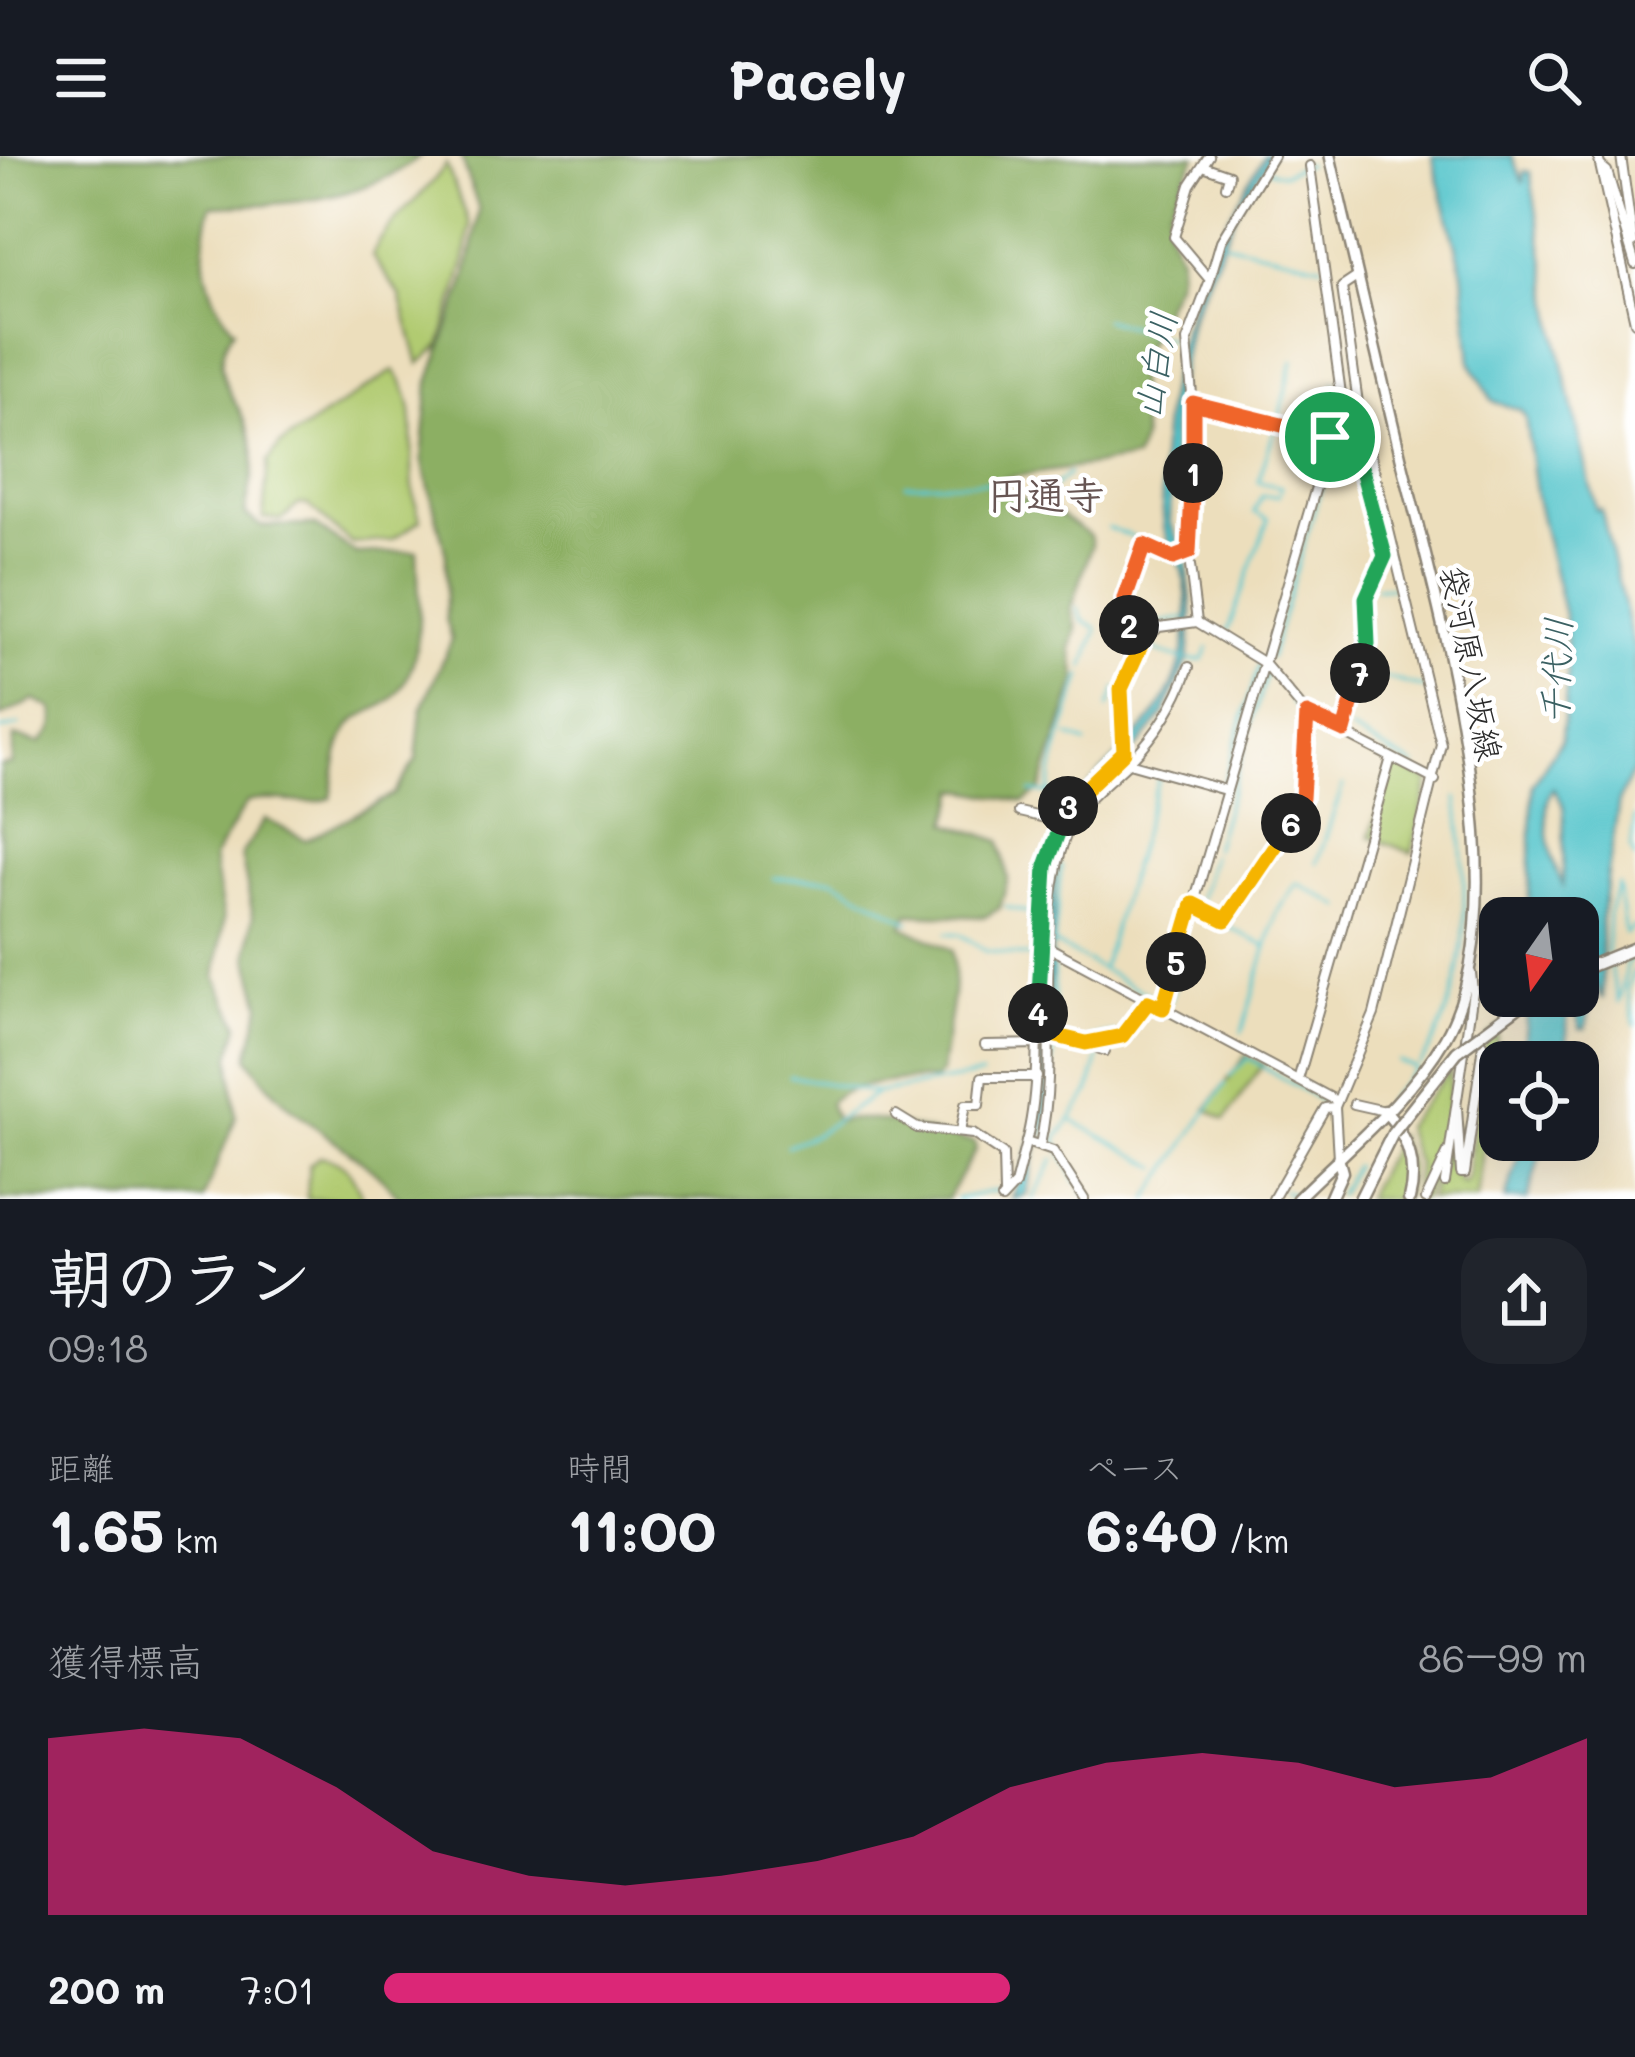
<!DOCTYPE html>
<html lang="ja">
<head>
<meta charset="utf-8">
<style>
	body { margin:0; font-family:Mali,"Klee One",sans-serif; background:#20242c; color:#f1f3f6; height:100vh; display:flex; flex-direction:column; font-size:45px; white-space:nowrap }
	* { box-sizing:border-box; margin:0 }
	p { font-size:39px; color:#9ea1a6 }
	.icon { flex:none; width:66px; height:66px; fill:none; stroke:currentColor; stroke-width:2; stroke-linecap:round; stroke-linejoin:round }
	.map { position:relative; height:1043px; overflow:hidden }
	.drawer { display:flex; flex-direction:column; background:#171b24; flex:1 }
	.drawer>* { flex:none }
	.needle { width:78px; rotate:194deg }
	.tools { position:absolute; left:1479px; top:741px; display:grid; gap:24px }
	.tools a { display:grid; place-items:center; width:120px; height:120px; border-radius:24px; background:#171b24; box-shadow:0 12px 48px #0002; font-size:60px }
	.pin { position:absolute; display:grid; place-items:center; width:102px; height:102px; color:#fff; margin:-51px; border:6px solid #fff; border-radius:50%; box-shadow:0 3px 12px #0007 }
	.km { position:absolute; width:60px; height:60px; margin:-30px; border-radius:50%; background:#222; color:#fff; font-size:33px; line-height:60px; text-align:center }
	.round { display:grid; place-items:center; flex:none; width:126px; height:126px; border-radius:36px; background:#20242c }
	.summary { display:flex; align-items:center; justify-content:space-between; height:204px; padding:0 48px }
	h1 { font-size:66px; font-weight:700; line-height:90px }
	.figures { display:grid; grid-template-columns:repeat(3,1fr); gap:18px; height:204px; padding:12px 48px }
	.figures div { display:grid; align-content:center }
	.figures b { font-size:60px; font-weight:700 }
	.figures small { font-size:33px; font-weight:400 }
	.figures p { font-size:33px }
	.chart { height:336px; padding:24px 48px }
	.chart p { display:flex; justify-content:space-between }
	.chart svg { width:100%; height:216px; margin-top:12px; fill:#db2777; opacity:.7 }
	ul { padding:0 48px; list-style:none; font-size:39px }
	li { display:grid; grid-template-columns:192px 144px 1fr; align-items:center; height:90px }
	li i { height:30px; border-radius:15px; background:#db2777 }
	header { display:flex; justify-content:space-between; align-items:center; height:156px; padding:0 48px; background:#171b24; font-size:54px; font-weight:700 }
	.map>svg:first-child { display:block }
	.green { fill:#b1cb71; stroke:#6e7b4e; stroke-width:3 }
	.forest { fill:#8caf63; stroke:#5c6d47; stroke-width:3 }
	.water { fill:#58c6cc; stroke:#42787c; stroke-width:3; fill-rule:evenodd }
	.lines { fill:none; stroke-linecap:round; stroke-linejoin:round }
	.stream { stroke:#58c6cc; stroke-width:3 }
	.minor-casing { stroke:#8c8474; stroke-width:12 }
	.major-casing { stroke:#8c8474; stroke-width:14 }
	.highway-casing { stroke:#8c8474; stroke-width:15 }
	.minor { stroke:#fff; stroke-width:8 }
	.major { stroke:#fff; stroke-width:9 }
	.highway { stroke:#fff; stroke-width:10 }
	.highway-bridge-casing { stroke:#8c8474; stroke-width:15; stroke-linecap:butt }
	.highway-bridge { stroke:#fff; stroke-width:10 }
	.split-1-casing { stroke:#fff; stroke-width:24 }
	.split-2-casing { stroke:#fff; stroke-width:24 }
	.split-3-casing { stroke:#fff; stroke-width:24 }
	.split-4-casing { stroke:#fff; stroke-width:24 }
	.split-5-casing { stroke:#fff; stroke-width:24 }
	.split-6-casing { stroke:#fff; stroke-width:24 }
	.split-7-casing { stroke:#fff; stroke-width:24 }
	.split-8-casing { stroke:#fff; stroke-width:24 }
	.split-9-casing { stroke:#fff; stroke-width:24 }
	.split-1 { stroke:#f0652b; stroke-width:15 }
	.split-2 { stroke:#f0652b; stroke-width:15 }
	.split-3 { stroke:#f5b400; stroke-width:15 }
	.split-4 { stroke:#22a559; stroke-width:15 }
	.split-5 { stroke:#f5b400; stroke-width:15 }
	.split-6 { stroke:#f5b400; stroke-width:15 }
	.split-7 { stroke:#f0652b; stroke-width:15 }
	.split-8 { stroke:#22a559; stroke-width:15 }
	.split-9 { stroke:#22a559; stroke-width:15 }
	.labels { text-anchor:middle; dominant-baseline:central; stroke-width:9; stroke-linejoin:round; paint-order:stroke }
	.street-label { font-size:33px; fill:#2b2b2b; stroke:#fff }
	.water-label { font-size:36px; font-style:italic; fill:#3b6163; stroke:#fff }
	.quarter-label { font-size:39px; font-weight:bold; fill:#675553; stroke:#fff }
</style>
</head>
<body>
<header><svg class="icon" aria-label="menu" viewBox="0 0 24 24"><path d="M4 6h16M4 12h16M4 18h16"/></svg>Pacely<svg class="icon" aria-label="search" viewBox="0 0 24 24"><circle cx="10" cy="10" r="6"/><path d="M15 15l6 6"/></svg></header>
<div class="map">
<svg width="1635" height="1043" viewBox="0 0 1635 1043">
	<rect width="100%" height="100%" fill="#fff"/>
	<filter id="ink" filterUnits="userSpaceOnUse"><feTurbulence type="fractalNoise" baseFrequency=".00833" numOctaves="2"/><feDisplacementMap in="SourceGraphic" scale="24" xChannelSelector="R" yChannelSelector="G"/><feConvolveMatrix kernelMatrix="1 2 1 2 8 2 1 2 1" color-interpolation-filters="sRGB"/></filter>
	<filter id="wash" filterUnits="userSpaceOnUse"><feTurbulence type="fractalNoise" baseFrequency=".004" numOctaves="4" result="noise"/><feDisplacementMap in="SourceGraphic" scale="48" xChannelSelector="R" yChannelSelector="G"/><feGaussianBlur stdDeviation="2.7" result="paint"/><feColorMatrix in="noise" values="0 0 0 0 0 0 0 0 0 0 0 0 0 0 0 0 0 1.4 0 .05"/><feComposite in="paint" operator="in"/></filter>
	<g filter="url(#wash)">
		<rect width="100%" height="100%" fill="#ecdebc"/>
		<g class="green">
			<path d="M446,8L470,69L464,110L440,190L419,208L400,139L372,100C386,63 425,42 446,8Z"/>
			<path d="M394,214C429,258 399,312 421,364L392,384L352,388L308,349L299,348L281,364L263,362L268,306L280,289Z"/>
			<path d="M1392,606L1429,625L1412,697L1370,681Z"/>
			<path d="M1498,871L1477,1043H1429L1458,967L1457,1023L1463,1028L1467,1023L1486,881Z"/>
			<path d="M1246,899L1263,908L1225,964L1207,953Z"/>
			<path d="M1450,914L1447,988L1423,1043H1414L1417,1008L1404,971Z"/>
			<path d="M1398,979L1410,1011L1405,1043H1365Z"/>
			<path d="M320,1000C347,1005 353,1018 363,1043H307L309,1009Z"/>
		</g>
		<g class="forest">
			<path d="M0,0H421C358,48 286,48 211,50C198,97 203,134 234,173C199,222 247,244 253,293C256,313 248,338 245,358L261,370L315,369L356,398L417,395C418,439 428,503 395,540C386,551 367,555 356,564C336,580 335,619 331,642C301,652 278,639 247,646L213,702L224,763L216,821L239,869L230,900L236,961L203,1043H0V610L12,608L14,580L40,587C52,576 58,568 52,552L34,544L0,561Z"/>
			<path d="M461,0H1196L1169,53L1168,74L1180,100L1177,124L1136,210L1143,283L1135,303L1003,322L1004,337L1049,351L1090,380L1092,389L1071,454L1077,473L1071,493L1077,522L1040,635L1024,646L958,633L948,667L1000,685L1008,723L1000,752L985,761L908,758L903,770L952,794C959,840 945,873 941,917L935,924C907,922 844,928 829,947L836,965C883,956 928,979 974,986L976,993L947,1043H400C356,986 288,969 248,901L261,849L248,800L253,760L241,699L265,663L306,684L394,638L416,604L421,555L452,483L446,463V399L422,303L429,226L467,120L479,54Z"/>
		</g>
		<g class="water">
			<path d="M1264,0H1271L1239,50L1190,164L1173,256L1170,366L1186,401L1192,457L1188,504L1163,559L1123,609L1077,653L1056,703L1044,959L1026,1039L1012,1043C1023,1012 1039,971 1040,938C1042,857 1030,763 1056,685C1079,613 1164,583 1182,501C1188,475 1190,436 1181,411C1176,396 1166,386 1164,369C1149,236 1195,111 1264,0Z"/>
			<path d="M1432,0H1512L1523,27L1524,15L1530,16L1559,191L1596,354L1601,353L1635,496V612L1619,644L1601,765L1603,843L1593,823L1586,872H1580L1572,840H1578V762H1528L1533,628L1562,583L1567,522L1565,463L1536,342L1525,260L1519,253L1493,246L1471,207L1463,116ZM1553,632L1564,650L1563,729C1551,708 1539,651 1553,632Z"/>
			<path d="M1528,840H1567V906H1523Z"/>
			<path d="M1525,984H1544L1529,1038L1528,1043H1505Z"/>
		</g>
		<g class="lines">
			<g class="stream">
				<path d="M1269,14L1282,18L1307,8"/>
				<path d="M1225,87L1322,109"/>
				<path d="M1104,163L1170,183"/>
				<path d="M1279,262L1293,205"/>
				<path d="M1338,270L1341,262"/>
				<path d="M1328,276L1335,227"/>
				<path d="M905,328L985,326L1008,334"/>
				<path d="M1028,338L1053,331L1069,318"/>
				<path d="M1108,372L1126,378"/>
				<path d="M1128,378L1142,386"/>
				<path d="M1376,432L1398,431"/>
				<path d="M1077,452L1083,465L1097,472"/>
				<path d="M1161,467L1185,462"/>
				<path d="M1228,474L1268,363L1254,356L1262,340H1278L1282,331L1258,326L1275,272"/>
				<path d="M1145,491L1181,503"/>
				<path d="M1270,502L1333,291"/>
				<path d="M1189,504H1203L1208,492"/>
				<path d="M1084,511L1097,475"/>
				<path d="M1365,516L1424,532"/>
				<path d="M1291,545L1303,561"/>
				<path d="M1108,552L1117,532"/>
				<path d="M0,574L19,569"/>
				<path d="M1350,574L1415,610"/>
				<path d="M1068,580L1086,587"/>
				<path d="M1116,623L1128,612"/>
				<path d="M1223,629L1259,509"/>
				<path d="M1031,636L1069,640"/>
				<path d="M1049,636C1054,596 1070,558 1082,519"/>
				<path d="M1086,652L1109,629"/>
				<path d="M1057,661L1067,646"/>
				<path d="M1635,661L1631,692L1635,702"/>
				<path d="M1214,693L1267,516"/>
				<path d="M1317,707L1343,629"/>
				<path d="M773,722L833,723L909,766"/>
				<path d="M1199,746L1212,700"/>
				<path d="M1006,751L1038,759"/>
				<path d="M1204,758L1214,763"/>
				<path d="M1225,769L1265,790"/>
				<path d="M947,777L960,778L986,795L1033,801"/>
				<path d="M1057,789L1158,844"/>
				<path d="M1054,790L1061,710"/>
				<path d="M1607,797L1609,756L1618,729L1625,778L1635,770"/>
				<path d="M1053,801L1055,871"/>
				<path d="M1609,807L1619,847L1627,806L1635,802"/>
				<path d="M1102,813L1159,620"/>
				<path d="M1635,814L1627,832L1635,869"/>
				<path d="M1169,847L1187,784"/>
				<path d="M1242,876L1277,756L1297,727L1342,751"/>
				<path d="M1090,883L1116,878"/>
				<path d="M1420,908C1474,830 1468,733 1457,642"/>
				<path d="M790,920L875,937L982,919"/>
				<path d="M1230,920L1248,902L1324,947"/>
				<path d="M1337,935V934"/>
				<path d="M1386,946L1416,912L1398,905"/>
				<path d="M1329,956L1332,995"/>
				<path d="M1073,965L1158,1011"/>
				<path d="M1045,978L1055,881"/>
				<path d="M1301,987L1309,972"/>
				<path d="M787,990L816,978L874,939"/>
				<path d="M1077,1026L1056,984L1089,937L1100,897"/>
				<path d="M1082,1034L1091,1043"/>
				<path d="M1283,1035L1294,1039"/>
				<path d="M1338,1040L1354,1010"/>
				<path d="M956,1043L998,1034"/>
				<path d="M1033,1043L1054,1003"/>
				<path d="M1148,1043L1226,927"/>
				<path d="M1268,1043L1278,1026"/>
			</g>
		</g>
	</g>
	<g filter="url(#ink)">
		<g class="lines">
			<g class="minor-casing">
				<g id="minor">
					<path d="M1598,0L1635,166"/>
					<path d="M1621,0L1633,87"/>
					<path d="M1203,10L1229,19L1226,30"/>
					<path d="M1310,10L1342,245"/>
					<path d="M1601,10L1607,15L1635,108"/>
					<path d="M1210,123L1221,85L1273,0"/>
					<path d="M1193,247L1255,259L1354,289L1385,401L1366,442L1368,488L1344,575"/>
					<path d="M1197,466L1189,402L1196,281L1187,185L1210,124L1174,81L1190,29L1209,0"/>
					<path d="M1141,489C1113,455 1136,425 1144,389L1173,402L1189,397"/>
					<path d="M1129,607L1225,634"/>
					<path d="M1019,656L1058,665"/>
					<path d="M1193,749L1225,763L1300,649L1307,558"/>
					<path d="M1050,792L1337,945"/>
					<path d="M1163,852L1336,263L1344,244L1356,239"/>
					<path d="M1040,876L1052,874L1105,895"/>
					<path d="M1086,887L1122,881L1148,846"/>
					<path d="M985,889L1039,888"/>
					<path d="M1298,924L1391,602"/>
					<path d="M1354,948L1385,955"/>
					<path d="M1457,952L1461,1017H1465L1483,888"/>
					<path d="M896,959L917,972L973,978L1003,998L1004,1038"/>
					<path d="M960,976L965,949H979L982,921H1037"/>
					<path d="M1040,989C1062,888 1031,777 1066,679C1077,647 1108,627 1131,604C1157,578 1177,545 1189,511"/>
					<path d="M1338,1002L1335,951L1374,858L1441,588L1358,247L1342,131L1357,121"/>
					<path d="M1445,1026L1473,835L1471,817"/>
					<path d="M1002,1043L1015,1029L1026,986"/>
					<path d="M1084,1043L1053,995L1026,986C1051,892 1020,743 1060,663C1073,636 1101,616 1123,596L1121,533L1142,486L1159,471L1197,466L1264,507L1307,558L1435,624"/>
					<path d="M1273,1043L1325,952L1335,951"/>
					<path d="M1426,1043L1448,996"/>
				</g>
			</g>
			<g class="major-casing">
				<path id="major" d="M1297,1043C1347,993 1409,944 1445,882C1524,743 1438,451 1401,302C1377,202 1353,101 1330,0"/>
			</g>
			<g class="highway-casing">
				<g id="highway">
					<path d="M1578,815L1635,792"/>
					<path d="M1385,955C1408,981 1418,1009 1409,1043"/>
					<path d="M1330,1043L1342,1016L1338,1002"/>
					<path d="M1360,1043L1393,977"/>
				</g>
			</g>
			<use href="#minor" class="minor"/>
			<use href="#major" class="major"/>
			<use href="#highway" class="highway"/>
			<g class="highway-bridge-casing">
				<path id="highway-bridge" d="M1393,977L1457,896L1532,840"/>
			</g>
			<use href="#highway-bridge" class="highway-bridge"/>
		</g>
	</g>
	<g class="lines" filter="url(#ink)">
		<g class="split-1-casing">
			<path id="split-1" d="M1193,317V247L1330,281"/>
		</g>
		<g class="split-2-casing">
			<path id="split-2" d="M1129,469L1125,443L1144,389L1173,402L1189,396L1193,317"/>
		</g>
		<g class="split-3-casing">
			<path id="split-3" d="M1068,650L1124,596L1121,533L1141,489L1129,469"/>
		</g>
		<g class="split-4-casing">
			<path id="split-4" d="M1038,857L1046,710L1068,650"/>
		</g>
		<g class="split-5-casing">
			<path id="split-5" d="M1038,857L1040,876L1086,887L1122,880L1148,846L1163,852L1176,806"/>
		</g>
		<g class="split-6-casing">
			<path id="split-6" d="M1176,806L1193,748L1225,764L1291,667"/>
		</g>
		<g class="split-7-casing">
			<path id="split-7" d="M1291,667L1302,642L1307,558L1344,575L1360,517"/>
		</g>
		<g class="split-8-casing">
			<path id="split-8" d="M1360,517L1368,488L1366,442L1385,400L1362,314"/>
		</g>
		<g class="split-9-casing">
			<path id="split-9" d="M1330,281L1354,289L1362,314"/>
		</g>
		<use href="#split-1" class="split-1"/>
		<use href="#split-2" class="split-2"/>
		<use href="#split-3" class="split-3"/>
		<use href="#split-4" class="split-4"/>
		<use href="#split-5" class="split-5"/>
		<use href="#split-6" class="split-6"/>
		<use href="#split-7" class="split-7"/>
		<use href="#split-8" class="split-8"/>
		<use href="#split-9" class="split-9"/>
	</g>
	<g class="labels">
		<g class="street-label">
			<text transform="translate(1473 507) rotate(79)">袋河原八坂線</text>
		</g>
		<g class="water-label">
			<text transform="translate(1154 209) rotate(-81)">山白川</text>
			<text transform="translate(1555 515) rotate(-88)">千代川</text>
		</g>
		<g class="quarter-label">
			<text x="1046" y="337">円通寺</text>
		</g>
	</g>
</svg>
<div class="tools">
<a><svg class="needle" viewBox="-14 -14 28 28"><path d="M0-13l5 13h-10z" fill="#e53935"/><path d="M0 13l5-13h-10z" fill="#9ea1a6"/></svg></a>
<a><svg class="icon" aria-label="locate" viewBox="0 0 24 24"><circle cx="12" cy="12" r="6"/><path d="M12 2v4M12 18v4M2 12h4M18 12h4"/></svg></a>
</div>
<div class="pin" style="left:1330px;top:281px;background:#1e9e55"><svg class="icon" aria-label="arrive" viewBox="0 0 24 24"><path d="M6 21V4h12l-3 4 3 4H6"/></svg></div>
<b class="km" style="left:1193px;top:317px">1</b>
<b class="km" style="left:1129px;top:469px">2</b>
<b class="km" style="left:1068px;top:650px">3</b>
<b class="km" style="left:1038px;top:857px">4</b>
<b class="km" style="left:1176px;top:806px">5</b>
<b class="km" style="left:1291px;top:667px">6</b>
<b class="km" style="left:1360px;top:517px">7</b>
</div>
<section class="drawer">
<div class="summary"><div><h1>朝のラン</h1><p>09:18</p></div><a class="round"><svg class="icon" aria-label="share" viewBox="0 0 24 24"><path d="M12 15V3M7 8l5-5 5 5M5 13v7h14v-7"/></svg></a></div>
<div class="figures">
<div><p>距離</p><b>1.65<small> km</small></b></div>
<div><p>時間</p><b>11:00</b></div>
<div><p>ペース</p><b>6:40<small> /km</small></b></div>
</div>
<div class="chart"><p><span>獲得標高</span>86–99 m</p>
<svg viewBox="0 0 160 44" preserveAspectRatio="none"><path d="M0 44V8L10 6L20 8L30 18L40 31L50 36L60 38L70 36L80 33L90 28L100 18L110 13L120 11L130 13L140 18L150 16L160 8V44z"/></svg>
</div>
<ul>
<li><b>200 m</b>7:01<i style="width:52%"></i></li>
</ul>
</section>
</body>
</html>
